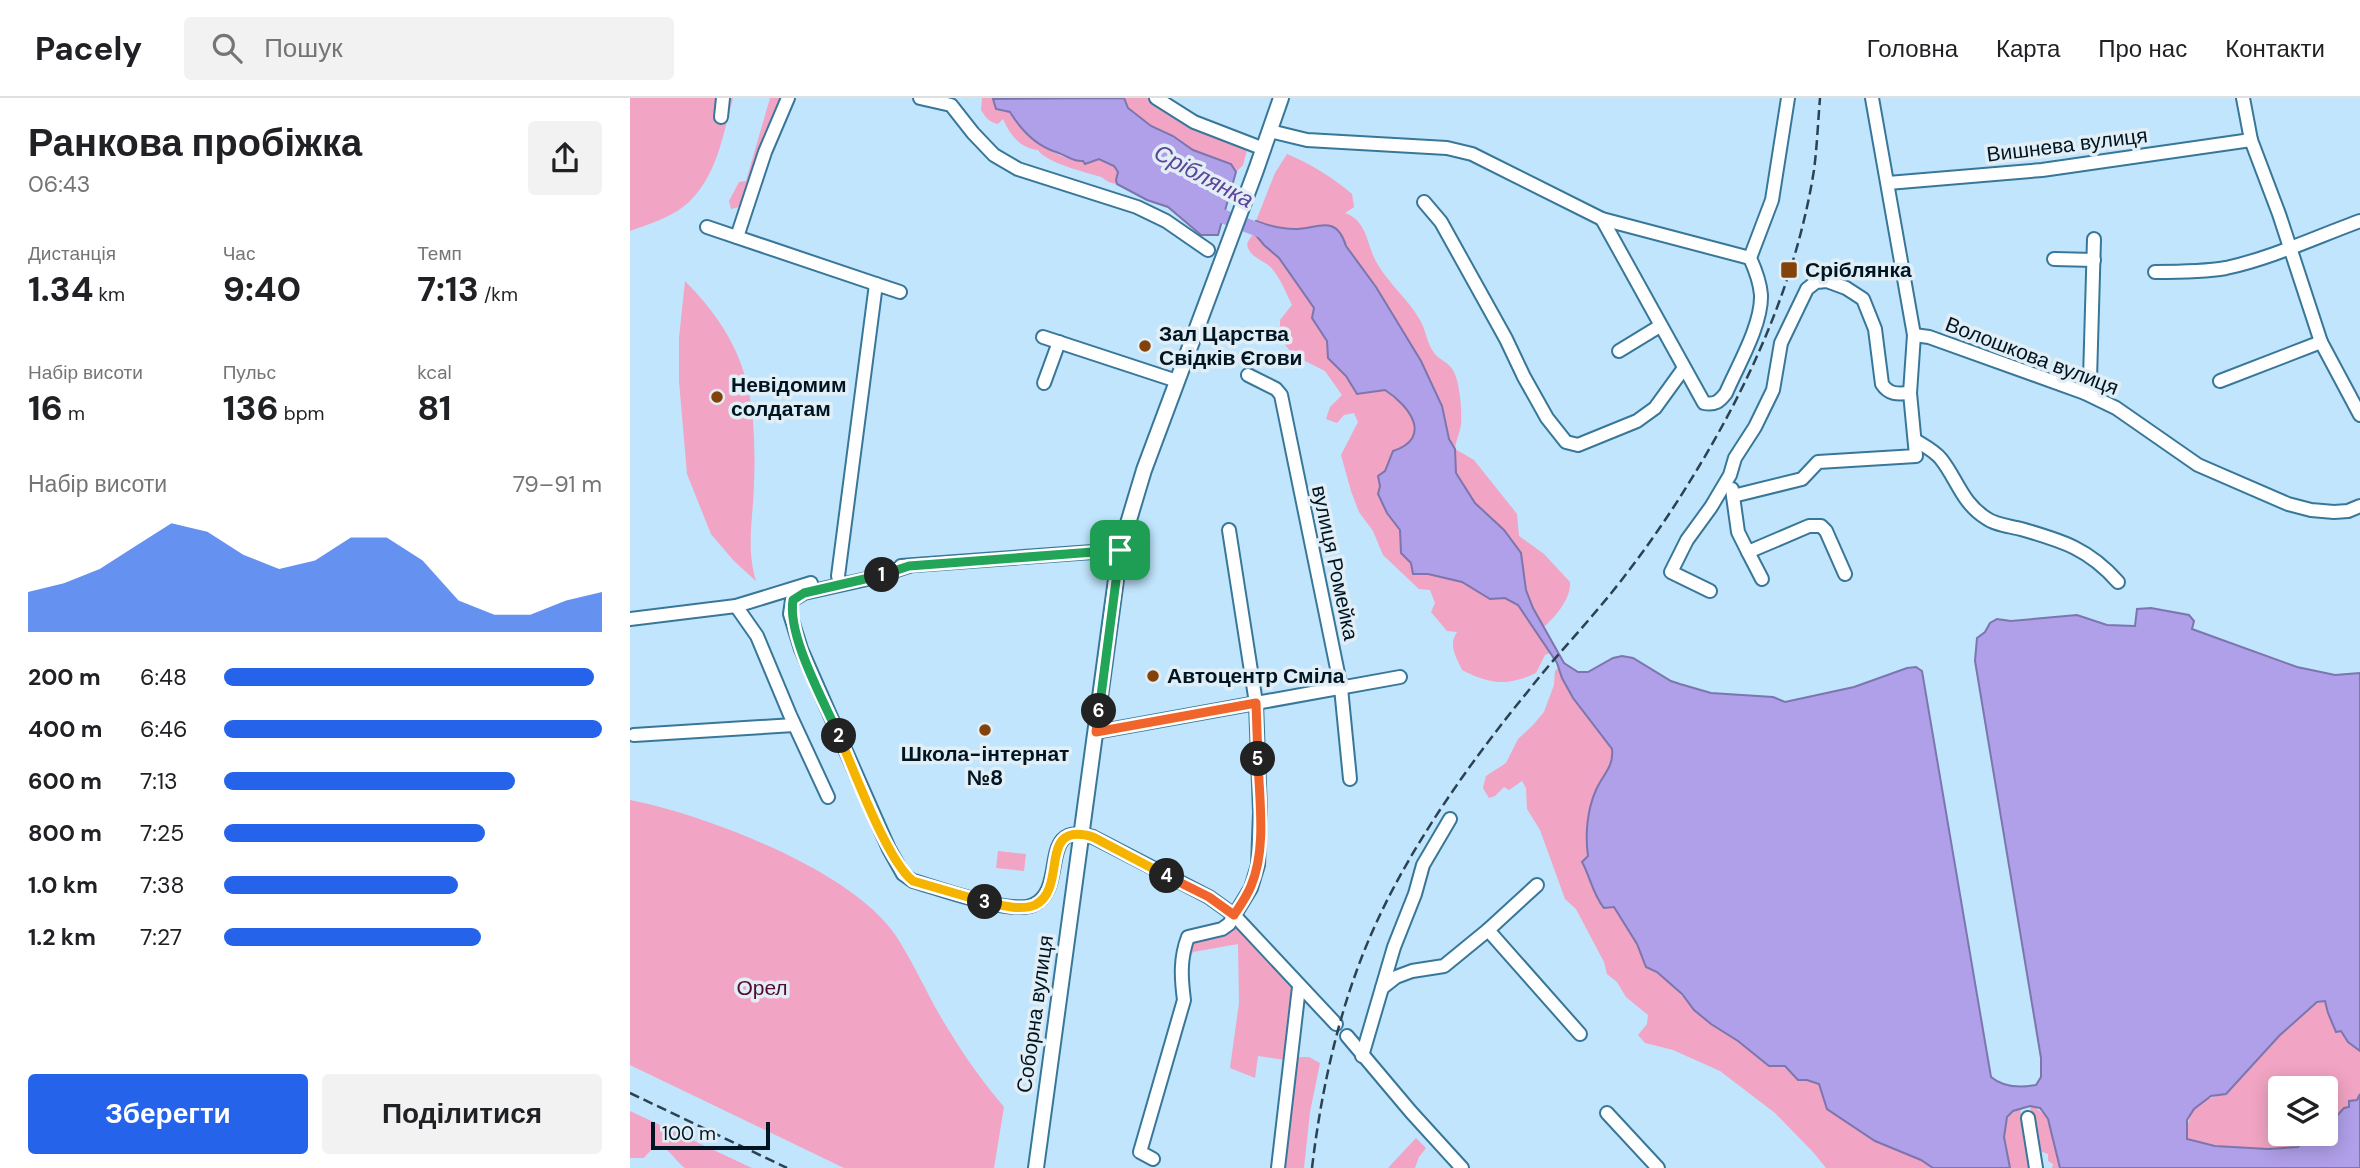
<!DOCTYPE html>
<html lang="uk">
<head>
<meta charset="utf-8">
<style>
	body { margin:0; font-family:"DM Sans",sans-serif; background:#f2f2f2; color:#202124; height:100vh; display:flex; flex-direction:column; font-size:26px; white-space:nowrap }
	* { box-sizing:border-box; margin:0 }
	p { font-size:23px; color:#757577 }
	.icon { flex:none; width:38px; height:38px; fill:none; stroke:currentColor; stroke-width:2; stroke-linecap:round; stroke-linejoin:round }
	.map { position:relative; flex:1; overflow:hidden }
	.side { display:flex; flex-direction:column; background:#fff; width:630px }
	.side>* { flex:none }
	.fabs { position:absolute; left:1638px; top:978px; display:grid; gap:14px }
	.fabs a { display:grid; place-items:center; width:70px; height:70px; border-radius:7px; background:#fff; box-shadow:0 4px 18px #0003; font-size:35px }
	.scale { position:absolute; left:21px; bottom:18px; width:119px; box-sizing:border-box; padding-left:7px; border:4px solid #001522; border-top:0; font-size:19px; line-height:24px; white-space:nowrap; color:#001522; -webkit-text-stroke:5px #e2eef6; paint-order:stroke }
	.pin { position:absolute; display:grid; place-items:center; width:60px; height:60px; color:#fff; margin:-30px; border-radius:14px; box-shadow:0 4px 10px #0006 }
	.km { position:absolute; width:35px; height:35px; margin:-18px; border-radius:50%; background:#222; color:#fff; font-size:19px; line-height:35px; text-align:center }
	.round { display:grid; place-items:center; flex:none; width:74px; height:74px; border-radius:7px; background:#f2f2f2 }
	.overview { display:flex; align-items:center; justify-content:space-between; height:119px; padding:0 28px }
	h1 { font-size:38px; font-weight:700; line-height:52px }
	.figures { display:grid; grid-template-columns:repeat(3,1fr); gap:10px; height:119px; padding:7px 28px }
	.figures div { display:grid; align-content:center }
	.figures b { font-size:35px; font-weight:700 }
	.figures small { font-size:19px; font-weight:400 }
	.figures p { font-size:19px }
	.chart { height:196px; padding:14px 28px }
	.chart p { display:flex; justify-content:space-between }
	.chart svg { width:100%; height:126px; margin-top:7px; fill:#2563eb; opacity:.7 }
	.primary-button { display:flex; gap:14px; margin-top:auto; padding:14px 28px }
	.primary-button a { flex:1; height:80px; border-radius:7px; background:#2563eb; color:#fff; font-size:28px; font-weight:700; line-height:80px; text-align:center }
	.primary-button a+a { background:#f2f2f2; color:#202124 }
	ul { padding:0 28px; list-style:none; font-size:23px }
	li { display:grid; grid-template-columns:112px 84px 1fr; align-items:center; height:52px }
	li i { height:18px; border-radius:9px; background:#2563eb }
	header { display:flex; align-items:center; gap:42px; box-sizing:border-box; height:98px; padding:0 35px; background:#fff; border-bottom:2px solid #e0e0e0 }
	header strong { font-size:33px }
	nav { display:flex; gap:38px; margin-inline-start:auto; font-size:24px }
	.search { width:490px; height:63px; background:#f2f2f2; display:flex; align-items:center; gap:18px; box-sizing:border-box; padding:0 24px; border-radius:7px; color:#757577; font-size:26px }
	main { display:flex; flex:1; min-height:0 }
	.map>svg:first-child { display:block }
	.green { fill:#f1a4c3 }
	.water { fill:#b09fe9; stroke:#7b76ad; stroke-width:2 }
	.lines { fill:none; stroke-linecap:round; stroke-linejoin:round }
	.river { stroke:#b09fe9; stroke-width:14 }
	.minor-casing { stroke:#387799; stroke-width:16 }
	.major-casing { stroke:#387799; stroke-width:18 }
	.minor { stroke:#fff; stroke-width:12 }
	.major { stroke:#fff; stroke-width:14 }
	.rail { stroke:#2a4251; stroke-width:2.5; stroke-dasharray:10 5; stroke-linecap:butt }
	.split-1-casing { stroke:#fff; stroke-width:14 }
	.split-2-casing { stroke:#fff; stroke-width:14 }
	.split-3-casing { stroke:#fff; stroke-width:14 }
	.split-4-casing { stroke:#fff; stroke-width:14 }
	.split-5-casing { stroke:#fff; stroke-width:14 }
	.split-6-casing { stroke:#fff; stroke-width:14 }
	.split-7-casing { stroke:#fff; stroke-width:14 }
	.split-1 { stroke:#22a559; stroke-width:9 }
	.split-2 { stroke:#22a559; stroke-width:9 }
	.split-3 { stroke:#f5b400; stroke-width:9 }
	.split-4 { stroke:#f5b400; stroke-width:9 }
	.split-5 { stroke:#f0652b; stroke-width:9 }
	.split-6 { stroke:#f0652b; stroke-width:9 }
	.split-7 { stroke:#22a559; stroke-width:9 }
	.poi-dot { fill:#83420a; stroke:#e2eef6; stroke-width:2.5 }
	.labels { text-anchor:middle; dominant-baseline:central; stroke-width:7; stroke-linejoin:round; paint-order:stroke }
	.street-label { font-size:21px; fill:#001522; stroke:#e2eef6 }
	.poi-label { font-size:21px; font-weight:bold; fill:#001522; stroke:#e2eef6; text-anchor:start }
	.park-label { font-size:21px; fill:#520a30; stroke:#e2eef6 }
	.water-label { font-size:23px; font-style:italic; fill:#5d439a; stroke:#e2eef6 }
</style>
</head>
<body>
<header>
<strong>Pacely</strong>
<div class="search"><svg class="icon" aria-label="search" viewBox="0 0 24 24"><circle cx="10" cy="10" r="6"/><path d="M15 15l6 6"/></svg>Пошук</div>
<nav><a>Головна</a><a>Карта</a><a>Про нас</a><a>Контакти</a></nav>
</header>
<main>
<section class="side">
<div class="overview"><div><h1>Ранкова пробіжка</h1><p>06:43</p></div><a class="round"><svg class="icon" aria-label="share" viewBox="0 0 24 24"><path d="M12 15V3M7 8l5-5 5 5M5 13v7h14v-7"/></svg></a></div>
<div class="figures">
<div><p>Дистанція</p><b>1.34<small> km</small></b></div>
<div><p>Час</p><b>9:40</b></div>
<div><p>Темп</p><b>7:13<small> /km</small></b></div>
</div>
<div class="figures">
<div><p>Набір висоти</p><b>16<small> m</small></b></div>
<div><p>Пульс</p><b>136<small> bpm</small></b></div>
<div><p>kcal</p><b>81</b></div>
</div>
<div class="chart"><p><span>Набір висоти</span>79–91 m</p>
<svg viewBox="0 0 160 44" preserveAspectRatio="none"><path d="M0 44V30L10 27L20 22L30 14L40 6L50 9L60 17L70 22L80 19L90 11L100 11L110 19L120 33L130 38L140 38L150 33L160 30V44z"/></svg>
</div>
<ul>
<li><b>200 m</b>6:48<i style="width:98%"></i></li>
<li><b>400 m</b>6:46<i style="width:100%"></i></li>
<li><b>600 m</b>7:13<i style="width:77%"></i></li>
<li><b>800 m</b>7:25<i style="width:69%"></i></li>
<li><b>1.0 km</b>7:38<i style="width:62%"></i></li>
<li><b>1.2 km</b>7:27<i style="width:68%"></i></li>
</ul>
<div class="primary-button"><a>Зберегти</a><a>Поділитися</a></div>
</section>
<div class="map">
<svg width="1730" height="1070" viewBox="0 0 1730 1070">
	<rect width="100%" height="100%" fill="#c0e5fc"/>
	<g class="green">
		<path d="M0,0H103C93,37 87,77 59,104C43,119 19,126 0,133Z"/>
		<path d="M140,0H155L113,108L101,111L99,103L109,84L116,83Z"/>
		<path d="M352,0H363L371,13L380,14C396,41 440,72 469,61L484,68L488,74L486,81L487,86C474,84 476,80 468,78C454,74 415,64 408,52C390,50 380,37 373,21L368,26C359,24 356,20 351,12Z"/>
		<path d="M494,0H521L584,36L617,52L613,67L606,74L601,66L563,52L542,38L521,28L498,10Z"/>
		<path d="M657,56C681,66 702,79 722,96L724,109L715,115C739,124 736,148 748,167C760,187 778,201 790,222C796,232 797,247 805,256C813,265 821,264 826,279C830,291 832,313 831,326C830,335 826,342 825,351L844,362L887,416L889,438L914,456L940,484C941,501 926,518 914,529L903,510L896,492L891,455L874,432L845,405L826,375L825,351L819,341L812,308L791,263L746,189L716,148C706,116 687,131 665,131C651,131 639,128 626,123L645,75Z"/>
		<path d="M624,135L634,147L649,160L685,210V224L697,243V252L707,270L716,278L727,296L755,292C780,309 803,340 763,354L748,396L757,415L770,432L771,455L781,465V471L832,484L859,501L875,500L888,507L908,534L920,555L915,557L906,575C877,589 860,586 832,572C826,559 818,547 827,534L817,533L801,514L805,505L800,492L789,491L753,457L743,433L729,414L721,393L711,357L728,324L724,315L714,317L707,325L696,321L700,309L712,297L695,273L665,258L656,248L650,232V222L662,207C656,195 652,183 643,172C637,163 622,161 618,150C615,144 622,139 624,135Z"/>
		<path d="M55,183C119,248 127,300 124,387C123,420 116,450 126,483L104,463L81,436L57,376L49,283V240Z"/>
		<path d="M928,570L942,600L983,651C983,665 977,670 972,682C963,706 955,733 958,758L952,764L961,780L968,803L984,809L1007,846L1016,869C1044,881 1057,909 1081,926C1107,944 1151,957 1168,982H1177L1189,986L1303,1070H1196L1183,1054L1145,1015L1090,973L1043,952L1015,945L1008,937L1017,926L1018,917L996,899L987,884L977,876L974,864L946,811L935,801L910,732L897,711L896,690L892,683L879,692L874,689L865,698L859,700L853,690L856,678L876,665L888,641L903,627L914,614L924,587L925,573Z"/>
		<path d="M0,702C76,717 222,772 266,838C285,867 299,901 318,931C335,959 353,984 374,1009L364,1070H214L0,967Z"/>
		<path d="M368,753L396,756L394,773L366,770Z"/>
		<path d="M602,822L669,889L661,963L628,958L625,980L600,970L609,905L608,846L563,854L551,876L558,839Z"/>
		<path d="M1695,903L1698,915L1718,944L1730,953V997L1727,1002L1696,1025V990H1650V1036H1684C1667,1063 1584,1048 1557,1041C1557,1011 1568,1001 1596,996C1619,973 1667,908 1695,903Z"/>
		<path d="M666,959H679L690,965L680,1014L674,1070H653Z"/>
		<path d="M1400,1008C1423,1014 1428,1049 1430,1070H1422L1423,1066L1418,1063V1056L1407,1052Z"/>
		<path d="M1390,1011L1403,1070H1380C1377,1051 1365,1018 1390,1011Z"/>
		<path d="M0,1013L122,1070H55C40,1059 33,1035 14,1060H0Z"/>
		<path d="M786,1040L796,1050L789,1059L785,1070H758Z"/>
	</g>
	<g class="water">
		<path d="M494,0L498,10L521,28L543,38L563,52L601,66L606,74L588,137H571L538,109L517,102L487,86L486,82L488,74L484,68L469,61L455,66L453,63C443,64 436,57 426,54C407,48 391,32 380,14L366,11L363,1Z"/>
		<path d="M626,123C639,128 651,131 665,131C687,131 706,115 716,148L746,189L791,263L812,308L819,341L825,351L826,375L845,405L874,432L891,455L896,492L903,510L934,565L948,574H958L983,560L992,558L1003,560L1041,583L1050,586L1081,595L1143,599L1155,604L1224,589L1277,570L1286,569L1292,573L1361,979C1373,989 1390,990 1406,987L1411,979V960L1345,563L1347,540L1355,534L1360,525L1367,521L1381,523L1447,517L1477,527L1505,528L1507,511L1521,510L1559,517L1564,523L1562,531L1667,569L1705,577L1730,575V953L1718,944L1711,933L1706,934L1698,915L1695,903L1687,904L1649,938L1596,996L1581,998L1564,1011L1557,1022V1041L1585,1048L1638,1051L1668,1049L1672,1042L1681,1040L1684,1036H1696V1025L1705,1020L1714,1010L1719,1009V1003L1727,1002L1730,996V1070H1430L1418,1021L1410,1010L1400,1008L1383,1013L1377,1019L1374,1039L1380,1070H1303L1291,1062L1245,1043L1197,1011L1189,986L1177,982H1168L1155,968H1139L1108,943L1081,926L1064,912L1052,896L1027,874L1016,869L1007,846L984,809L974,810C963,797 960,778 952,764L958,758C955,737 957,712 966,692C973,676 984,669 982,651L943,600L932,580L927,565L888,507L875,500L860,501L832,484L798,476H783L781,465L771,455L770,432L757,415L748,396L750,388L748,378L755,373L763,353C803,340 780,308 755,292L727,296L716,278L698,260L697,243L682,220L684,210L649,160L634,147L624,135Z"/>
	</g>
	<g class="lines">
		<path class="river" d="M577,109L592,118L642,137"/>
		<g class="minor-casing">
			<g id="minor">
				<path d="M290,0L321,7L343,35L364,57L388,71L507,109L536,123L578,152"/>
				<path d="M526,0L564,24L634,51"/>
				<path d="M1613,0L1621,42L1649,116L1691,244L1730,317"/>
				<path d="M91,19L93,0"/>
				<path d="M640,33L677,42L817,50L842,56L972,121L1120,160"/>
				<path d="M1258,85L1412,72L1621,42"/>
				<path d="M794,104L811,124L876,241L894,279L917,320L936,344L948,347L1007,323L1025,310L1054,270"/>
				<path d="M972,121L1074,305C1085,307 1089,304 1096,295C1108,267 1132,227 1131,197C1130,183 1125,171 1120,160L1142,102L1158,0"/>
				<path d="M77,129L246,186"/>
				<path d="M107,139L135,54L158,0"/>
				<path d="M1424,161L1464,162"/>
				<path d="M1525,174C1549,174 1573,174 1596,170C1642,160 1686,139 1730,123"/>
				<path d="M1284,237L1299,239L1455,295L1486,310L1568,367L1658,406L1681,412L1704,414L1718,413L1730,408"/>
				<path d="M413,239L547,283"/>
				<path d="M989,253L1030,228"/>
				<path d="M618,277L646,291L651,297L711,590L720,681"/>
				<path d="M1590,283L1691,244"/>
				<path d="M414,285L429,244"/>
				<path d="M1455,295L1460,281L1464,141"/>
				<path d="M1285,342C1293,347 1305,353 1311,361C1327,381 1332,405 1356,420C1365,427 1380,428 1391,431C1433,443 1459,451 1488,484"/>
				<path d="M1102,391L1108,434L1118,454L1179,428H1191L1196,433L1215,476"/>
				<path d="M1103,398L1172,381L1188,364L1286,358L1280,295L1284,237L1242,0"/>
				<path d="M1118,454L1132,481"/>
				<path d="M271,468L490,452"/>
				<path d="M279,468L246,479L174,495L162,502L160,516L171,551L259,751L273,776L283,783C308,790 381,817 403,807C439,791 406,721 463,739L579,799L604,817L706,926"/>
				<path d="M208,478L246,186L270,194"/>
				<path d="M1080,493L1041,474L1057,442L1081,409L1100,377L1105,360L1125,329L1143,292L1151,245L1177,191L1186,184L1197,183L1216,190L1233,201L1245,231L1252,286C1259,297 1268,296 1280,295"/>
				<path d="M106,508L127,538L160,617L198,699"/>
				<path d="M0,521L106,508L181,485"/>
				<path d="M466,634L770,579"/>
				<path d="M4,637L164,627"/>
				<path d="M858,832L950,936"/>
				<path d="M752,890L766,879L782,873L814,868L858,832L907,787"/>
				<path d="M717,938L781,1014L832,1070"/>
				<path d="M732,958L764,849L785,796L793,767L820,721"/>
				<path d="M977,1015L1028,1070"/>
				<path d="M1398,1020L1406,1070"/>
				<path d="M523,1061L510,1054L554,902C551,879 550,860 558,839L592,831L599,826L621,790L628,767L630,714L626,605L599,432"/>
				<path d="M648,1070L669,889"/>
			</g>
		</g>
		<g class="major-casing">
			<path id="major" d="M406,1070L490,452L514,372L626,72L651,0"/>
		</g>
		<use href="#minor" class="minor"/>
		<use href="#major" class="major"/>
		<g class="rail">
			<path d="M0,995L157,1070"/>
			<path d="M682,1070C692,985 712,897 749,819C786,740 844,659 899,592C919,566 941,543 962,518C1001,473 1037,422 1068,370C1123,279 1167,179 1184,72C1187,49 1188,24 1190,0"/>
		</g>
	</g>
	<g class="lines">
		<g class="split-1-casing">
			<path id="split-1" d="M252,477L279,468L490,452"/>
		</g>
		<g class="split-2-casing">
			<path id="split-2" d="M209,638C194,603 157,538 163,502L174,495L252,477"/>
		</g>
		<g class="split-3-casing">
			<path id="split-3" d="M209,638C224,672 257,763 283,783L355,804"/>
		</g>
		<g class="split-4-casing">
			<path id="split-4" d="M355,804C369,807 392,813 405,807C439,790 406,722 463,739L537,778"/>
		</g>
		<g class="split-5-casing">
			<path id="split-5" d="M537,778L579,799L604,817C610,808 617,798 621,788C637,750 629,701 628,661"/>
		</g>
		<g class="split-6-casing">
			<path id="split-6" d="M469,613L466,634L626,605L628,661"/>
		</g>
		<g class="split-7-casing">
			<path id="split-7" d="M469,613L490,452"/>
		</g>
		<use href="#split-1" class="split-1"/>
		<use href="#split-2" class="split-2"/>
		<use href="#split-3" class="split-3"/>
		<use href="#split-4" class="split-4"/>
		<use href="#split-5" class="split-5"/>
		<use href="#split-6" class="split-6"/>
		<use href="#split-7" class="split-7"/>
	</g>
	<g class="poi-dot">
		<rect x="1150" y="163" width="18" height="18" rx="3.5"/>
		<circle cx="515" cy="248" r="7"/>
		<circle cx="87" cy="299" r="7"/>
		<circle cx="523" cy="578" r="7"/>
		<circle cx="355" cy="632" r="7"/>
	</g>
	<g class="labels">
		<g class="street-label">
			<text transform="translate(1437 47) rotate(-7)">Вишнева вулиця</text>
			<text transform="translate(1402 258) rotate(21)">Волошкова вулиця</text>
			<text transform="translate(705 465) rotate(78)">вулиця Ромейка</text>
			<text transform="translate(405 916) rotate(-82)">Соборна вулиця</text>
		</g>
		<g class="poi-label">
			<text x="1175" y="172">Сріблянка</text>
			<text x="529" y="236">Зал Царства<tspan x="529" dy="24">Свідків Єгови</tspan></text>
			<text x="101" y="287">Невідомим<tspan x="101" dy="24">солдатам</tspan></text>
			<text x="537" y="578">Автоцентр Сміла</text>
			<text x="355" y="656" text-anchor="middle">Школа-інтернат<tspan x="355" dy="24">№8</tspan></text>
		</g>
		<g class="park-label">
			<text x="132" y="890">Орел</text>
		</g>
		<g class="water-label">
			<text transform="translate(574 78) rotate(28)">Сріблянка</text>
		</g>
	</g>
</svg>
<div class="fabs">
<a><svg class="icon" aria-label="layers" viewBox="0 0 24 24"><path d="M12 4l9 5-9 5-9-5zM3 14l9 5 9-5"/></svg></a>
</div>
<div class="scale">100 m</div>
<div class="pin" style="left:490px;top:452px;background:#1e9e55"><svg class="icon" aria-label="arrive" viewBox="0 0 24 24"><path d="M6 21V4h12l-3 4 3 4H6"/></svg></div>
<b class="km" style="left:252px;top:477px">1</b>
<b class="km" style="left:209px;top:638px">2</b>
<b class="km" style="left:355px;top:804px">3</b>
<b class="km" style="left:537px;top:778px">4</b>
<b class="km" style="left:628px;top:661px">5</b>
<b class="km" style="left:469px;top:613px">6</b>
</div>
</main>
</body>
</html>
